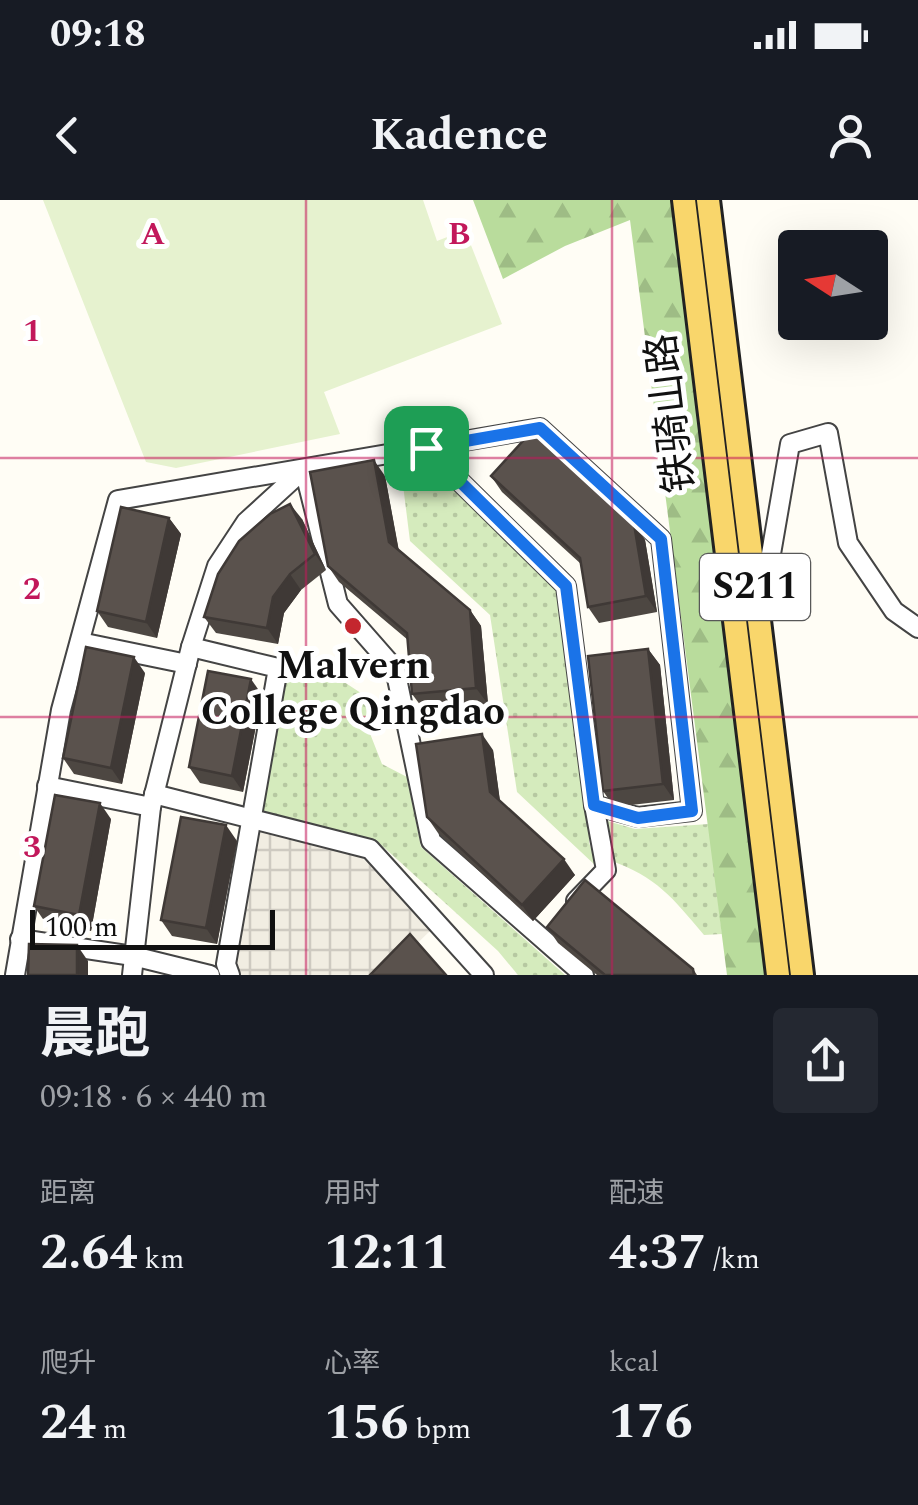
<!DOCTYPE html>
<html lang="zh">
<head>
<meta charset="utf-8">
<style>
	body { margin:0; font-family:Spectral,"Noto Sans SC",serif; background:#242831; color:#f1f3f6; height:100vh; display:flex; flex-direction:column; font-size:38px; white-space:nowrap }
	* { box-sizing:border-box; margin:0 }
	p { font-size:32px; color:#9ea1a6 }
	.icon { flex:none; width:55px; height:55px; fill:none; stroke:currentColor; stroke-width:2; stroke-linecap:round; stroke-linejoin:round }
	.map { position:relative; height:775px; overflow:hidden }
	.details { display:flex; flex-direction:column; background:#171b24; flex:1 }
	.details>* { flex:none }
	.needle { width:65px; rotate:282deg }
	.tools { position:absolute; left:778px; top:30px; display:grid; gap:20px }
	.tools a { display:grid; place-items:center; width:110px; height:110px; border-radius:10px; background:#171b24; box-shadow:0 10px 40px #0002; font-size:50px }
	.scale { position:absolute; left:30px; bottom:25px; width:245px; box-sizing:border-box; padding-left:10px; border:5px solid #111; border-top:0; font-size:28px; line-height:35px; white-space:nowrap; color:#111; -webkit-text-stroke:8px #fff; paint-order:stroke }
	.pin { position:absolute; display:grid; place-items:center; width:85px; height:85px; color:#fff; margin:-42px; border-radius:20px; box-shadow:0 5px 15px #0006 }
	.round { display:grid; place-items:center; flex:none; width:105px; height:105px; border-radius:10px; background:#242831 }
	.summary { display:flex; align-items:center; justify-content:space-between; height:170px; padding:0 40px }
	h1 { font-size:55px; font-weight:700; line-height:75px }
	.metrics { display:grid; grid-template-columns:repeat(3,1fr); gap:15px; height:170px; padding:10px 40px }
	.metrics div { display:grid; align-content:center }
	.metrics b { font-size:50px; font-weight:700 }
	.metrics small { font-size:28px; font-weight:400 }
	.metrics p { font-size:28px }
	.status { display:flex; justify-content:space-between; align-items:center; height:70px; padding:0 50px; background:#171b24; direction:ltr }
	.status svg { height:28px; fill:currentColor }
	header { display:flex; justify-content:space-between; align-items:center; height:130px; padding:0 40px; background:#171b24; font-size:45px; font-weight:700 }
	.map>svg:first-child { display:block }
	.grass { fill:url(#grass-dots) }
	.forest { fill:url(#forest-firs) }
	.pitch { fill:#e6f2cf }
	.plaza { fill:url(#plaza-grid) }
	.lines { fill:none; stroke-linecap:round; stroke-linejoin:round }
	.minor-casing { stroke:#444; stroke-width:22 }
	.major-casing { stroke:#222; stroke-width:28 }
	.minor { stroke:#fff; stroke-width:18 }
	.major { stroke:#f9d66b; stroke-width:22 }
	.wall { fill:#4d4742 }
	.shaded-wall { fill:#3f3936 }
	.building { fill:#5a524d; stroke:#3f3936; stroke-width:2.5 }
	.route-casing { stroke:#fff; stroke-width:20 }
	.route { stroke:#1a73e8; stroke-width:12 }
	.grid { fill:none; stroke:#c2185b; stroke-width:2.5; stroke-opacity:0.55 }
	.poi-dot { fill:#c4262e; stroke:#fff; stroke-width:4 }
	.labels { text-anchor:middle; dominant-baseline:central; stroke-width:10; stroke-linejoin:round; paint-order:stroke }
	.shield { fill:#fff; stroke:#585858; stroke-width:2.5 }
	.shield-label { font-size:38px; font-weight:bold; fill:#111 }
	.street-label { font-size:40px; fill:#111; stroke:#fff }
	.poi-label { font-size:40px; font-weight:bold; fill:#111; stroke:#fff }
	.grid-label { font-size:32px; text-anchor:middle; font-weight:bold; fill:#c2185b; stroke:#fff; stroke-width:10; stroke-linejoin:round; paint-order:stroke }
</style>
</head>
<body>
<div class="status"><b>09:18</b><svg viewBox="0 0 49 12"><path d="M0 12V9h3v3zM5 12V6h3v6zM10 12V3h3v9zM15 12V0h3v12zM26 1h20v11H26zM47 4h2v5h-2z"/></svg></div>
<header><svg class="icon" aria-label="back" viewBox="0 0 24 24"><path d="M15 5l-7 7 7 7"/></svg>Kadence<svg class="icon" aria-label="person" viewBox="0 0 24 24"><circle cx="12" cy="8" r="4"/><path d="M4 21q1-7 8-7t8 7"/></svg></header>
<div class="map">
<svg width="918" height="775" viewBox="0 0 918 775">
	<defs>
		<pattern id="grass-dots" width="8" height="8" patternUnits="userSpaceOnUse" patternTransform="scale(2.5)"><rect width="8" height="8" fill="#d5ebbd"/><path d="M2 2h.1M6 6h.1" fill="none" stroke="#b6c8a1" stroke-width="1.8" stroke-linecap="round"/></pattern>
		<pattern id="forest-firs" width="22" height="20" patternUnits="userSpaceOnUse" patternTransform="scale(2.5)"><rect width="22" height="20" fill="#b9dc9c"/><path d="M5 1l3.5 6h-7zM16 11l3.5 6h-7z" fill="#9ebc85"/></pattern>
		<pattern id="plaza-grid" width="8" height="8" patternUnits="userSpaceOnUse" patternTransform="scale(2.5)"><rect width="8" height="8" fill="#f1ede2"/><path d="M0 4h8M4 0v8" fill="none" stroke="#cecac1"/></pattern>
	</defs>
	<rect width="100%" height="100%" fill="#fffdf5"/>
	<g class="grass">
		<path d="M432,256L566,386L594,605L589,642L596,666L517,592L490,415L410,341L400,261Z"/>
		<path d="M287,469L338,478L367,497L369,531L382,564L407,577L421,647L565,775H518L498,751L378,642L253,611Z"/>
		<path d="M604,620L635,629L709,624L722,734L704,735C672,697 657,677 609,660Z"/>
	</g>
	<path class="forest" d="M473,0H684L778,775H727L630,20L565,46L503,79Z"/>
	<path class="pitch" d="M43,0H423L437,41L465,30L502,124L324,192L340,234L176,268L146,262Z"/>
	<path class="plaza" d="M257,627L357,653L434,727L385,775H238L233,762Z"/>
	<g class="lines">
		<g class="minor-casing">
			<g id="minor">
				<path d="M762,406L790,244L828,233L848,343L894,411L918,428"/>
				<path d="M80,442L187,464"/>
				<path d="M191,447L278,468L226,764L230,775"/>
				<path d="M47,586L151,607"/>
				<path d="M154,594L370,649L484,775"/>
				<path d="M576,701L606,670L594,605"/>
				<path d="M20,739L133,756L210,775"/>
				<path d="M15,775L61,510L118,300L540,228L661,339L692,611L638,617L594,605L566,386L426,248"/>
				<path d="M132,775L151,607L191,447L217,366L246,322L304,269L338,404L395,469L431,641L584,775"/>
			</g>
		</g>
		<g class="major-casing">
			<g id="major">
				<path d="M684,0L778,775"/>
				<path d="M708,0L802,775"/>
			</g>
		</g>
		<use href="#minor" class="minor"/>
		<use href="#major" class="major"/>
	</g>
	<g class="wall">
		<path d="M385,276L399,351L470,410L481,426L488,504L424,510L412,494L408,440L339,382L328,366Z"/>
		<path d="M491,276L634,324L645,340L657,412L599,423L588,407L581,364L502,292Z"/>
		<path d="M169,318L181,334L157,438L108,427L97,411Z"/>
		<path d="M302,319L326,370L301,390L284,413L278,444L216,433L204,417Z"/>
		<path d="M648,449L660,465L674,600L614,607L603,591Z"/>
		<path d="M145,473L122,584L74,574L63,558Z"/>
		<path d="M262,495L243,592L200,583L189,567Z"/>
		<path d="M493,550L500,602L575,675L533,721L438,633L427,617Z"/>
		<path d="M111,619L91,731L45,722L34,706Z"/>
		<path d="M237,641L217,744L172,736L161,720Z"/>
		<path d="M547,727L693,769L697,775H597L558,743Z"/>
	</g>
	<g class="shaded-wall">
		<path d="M374,260L385,276L400,358L389,342Z"/>
		<path d="M290,304L302,319L326,370L315,354Z"/>
		<path d="M169,318L181,334L157,438L146,422Z"/>
		<path d="M634,324L645,340L657,412L646,396Z"/>
		<path d="M290,374L301,390L284,413L278,444L267,428L273,397Z"/>
		<path d="M470,410L481,426L488,504L476,488Z"/>
		<path d="M648,449L660,465L674,600L663,584Z"/>
		<path d="M134,457L145,473L122,584L111,568Z"/>
		<path d="M251,479L262,495L243,592L232,576Z"/>
		<path d="M482,534L493,550L501,608L490,592Z"/>
		<path d="M100,603L111,619L91,731L79,715Z"/>
		<path d="M226,625L237,641L217,744L206,728Z"/>
		<path d="M564,659L575,675L533,721L522,705Z"/>
		<path d="M77,745L88,761V775H77Z"/>
	</g>
	<g class="building">
		<path d="M532,231L634,324L646,396L588,407L580,358L491,276Z"/>
		<path d="M374,260L389,342L470,410L476,488L412,494L407,433L328,366L310,272Z"/>
		<path d="M290,304L315,354L290,374L273,397L267,428L204,417L218,374L239,341L270,314Z"/>
		<path d="M121,307L169,318L146,422L97,411Z"/>
		<path d="M86,447L134,457L111,568L63,558Z"/>
		<path d="M648,449L663,584L603,591L588,456Z"/>
		<path d="M208,471L251,479L232,576L189,567Z"/>
		<path d="M482,534L490,592L564,659L522,705L427,617L416,544Z"/>
		<path d="M55,595L100,603L79,715L34,706Z"/>
		<path d="M181,617L226,625L206,728L161,720Z"/>
		<path d="M585,680L693,769L694,775H605L547,727Z"/>
		<path d="M410,734L446,775H370Z"/>
		<path d="M29,744L77,745V775H28Z"/>
	</g>
	<g class="lines">
		<g class="route-casing">
			<path id="route" d="M540,228L661,339L692,611L638,618L594,605L566,386L426,248Z"/>
		</g>
		<use href="#route" class="route"/>
	</g>
	<path class="grid" d="M306,0V775M612,0V775M0,258H918M0,517H918"/>
	<circle class="poi-dot" cx="353" cy="426" r="10"/>
	<g class="labels">
		<rect class="shield" x="700" y="354" width="110" height="66" rx="8"/>
		<g class="shield-label">
			<text x="755" y="387">S211</text>
		</g>
		<g class="street-label">
			<text transform="translate(672 213) rotate(-97)">铁骑山路</text>
		</g>
		<g class="poi-label">
			<text x="353" y="466">Malvern<tspan x="353" dy="46">College Qingdao</tspan></text>
		</g>
	</g>
	<g class="grid-label">
		<text x="153" y="44">A</text>
		<text x="459" y="44">B</text>
		<text x="32" y="141">1</text>
		<text x="32" y="399">2</text>
		<text x="32" y="657">3</text>
	</g>
</svg>
<div class="tools">
<a><svg class="needle" viewBox="-14 -14 28 28"><path d="M0-13l5 13h-10z" fill="#e53935"/><path d="M0 13l5-13h-10z" fill="#9ea1a6"/></svg></a>
</div>
<div class="scale">100 m</div>
<div class="pin" style="left:426px;top:248px;background:#1e9e55"><svg class="icon" aria-label="arrive" viewBox="0 0 24 24"><path d="M6 21V4h12l-3 4 3 4H6"/></svg></div>
</div>
<section class="details">
<div class="summary"><div><h1>晨跑</h1><p>09:18 · 6 × 440 m</p></div><a class="round"><svg class="icon" aria-label="share" viewBox="0 0 24 24"><path d="M12 15V3M7 8l5-5 5 5M5 13v7h14v-7"/></svg></a></div>
<div class="metrics">
<div><p>距离</p><b>2.64<small> km</small></b></div>
<div><p>用时</p><b>12:11</b></div>
<div><p>配速</p><b>4:37<small> /km</small></b></div>
</div>
<div class="metrics">
<div><p>爬升</p><b>24<small> m</small></b></div>
<div><p>心率</p><b>156<small> bpm</small></b></div>
<div><p>kcal</p><b>176</b></div>
</div>
</section>
</body>
</html>
